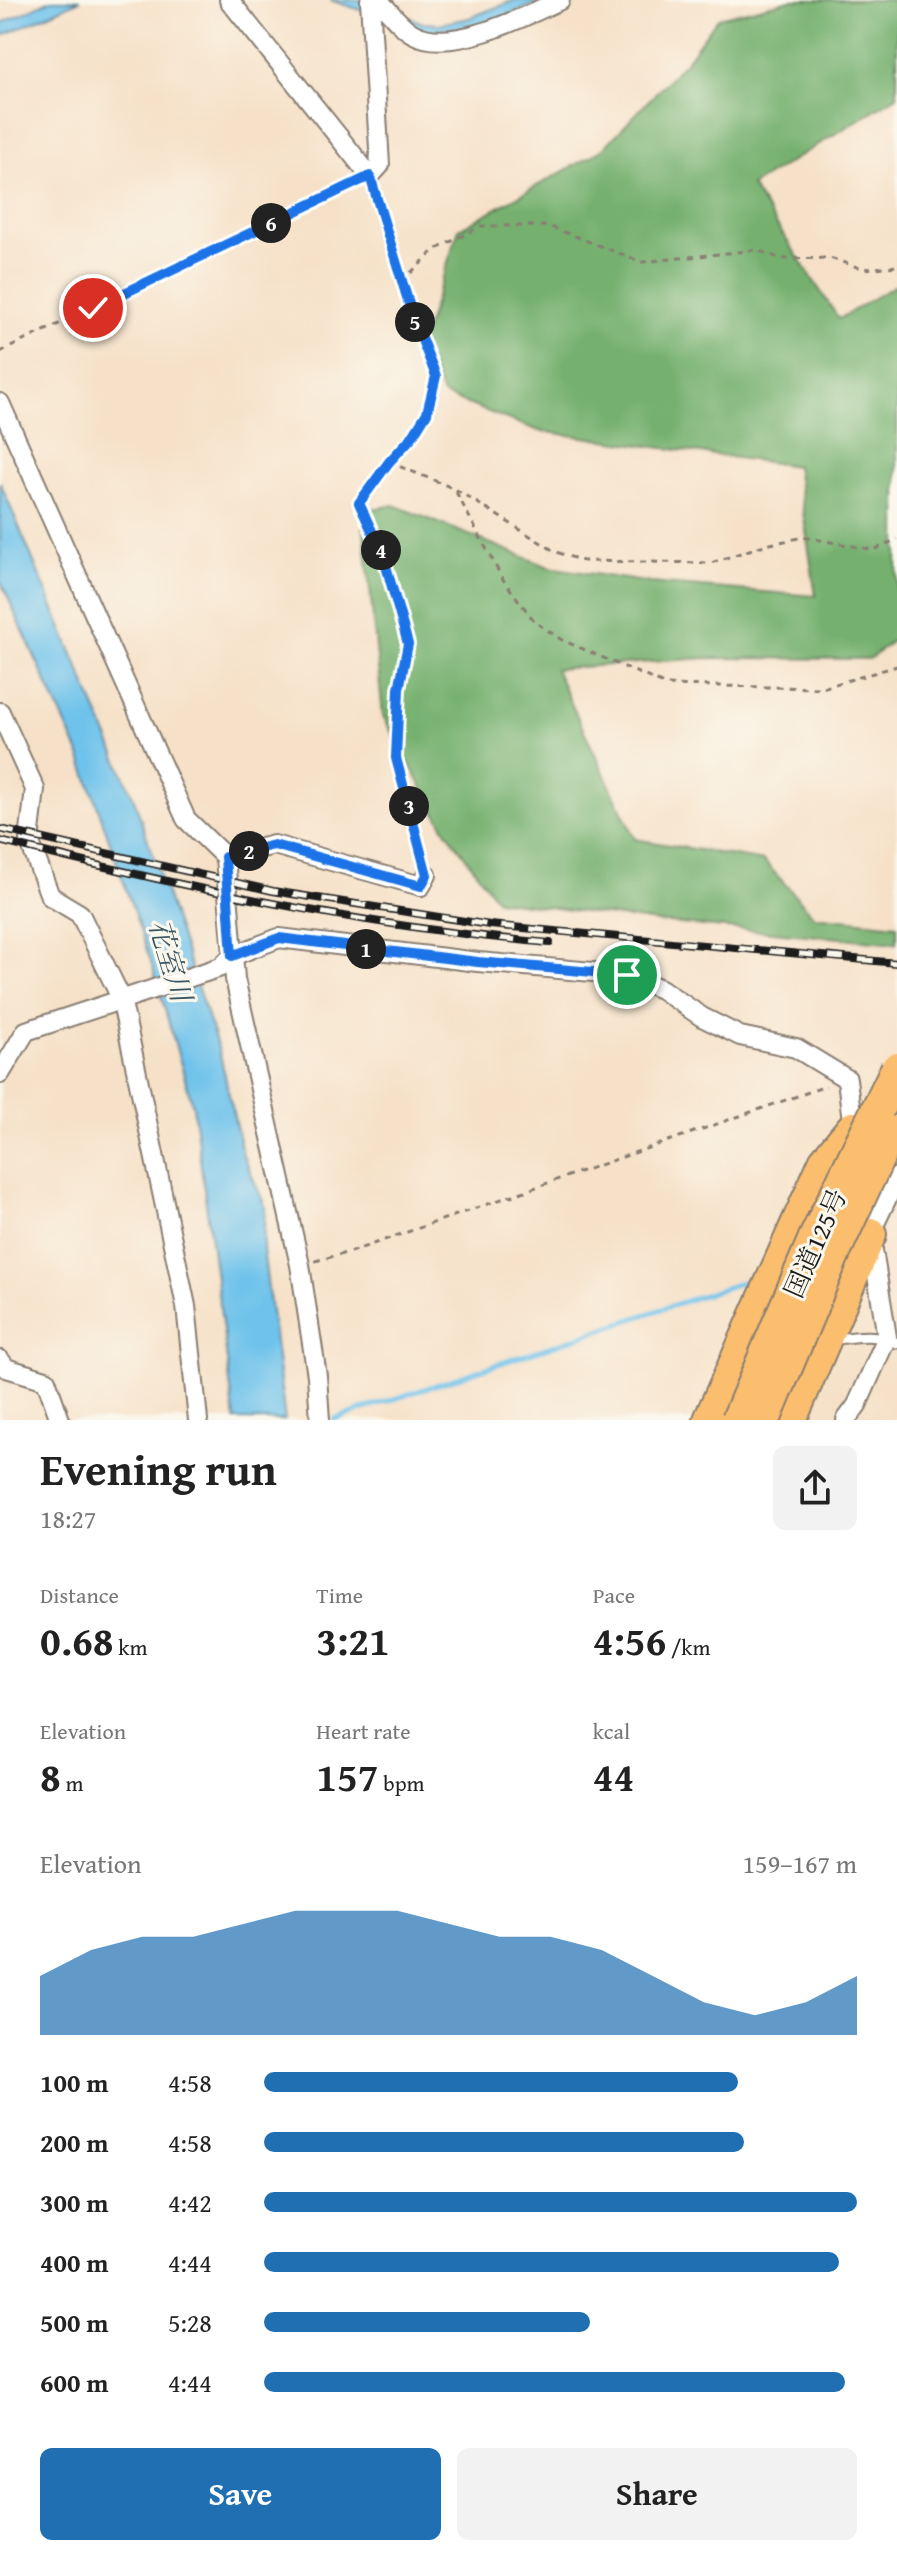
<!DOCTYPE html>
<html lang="en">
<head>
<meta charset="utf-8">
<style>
	body { margin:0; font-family:"Gentium Book Plus","Noto Serif JP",serif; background:#f2f2f2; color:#222; height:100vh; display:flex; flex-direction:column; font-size:30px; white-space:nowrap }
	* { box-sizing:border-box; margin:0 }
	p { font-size:26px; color:#767676 }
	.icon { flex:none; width:44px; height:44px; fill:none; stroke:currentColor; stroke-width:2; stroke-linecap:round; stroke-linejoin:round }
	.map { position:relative; height:1420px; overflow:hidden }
	.details { display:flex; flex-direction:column; background:#fff; flex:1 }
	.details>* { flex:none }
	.pin { position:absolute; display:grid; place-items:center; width:68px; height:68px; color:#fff; margin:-34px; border:4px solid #fff; border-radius:50%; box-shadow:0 2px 8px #0007 }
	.km { position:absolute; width:40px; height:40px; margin:-20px; border-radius:50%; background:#222; color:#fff; font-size:22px; line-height:40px; text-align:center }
	.round { display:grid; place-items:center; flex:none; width:84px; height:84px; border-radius:12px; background:#f2f2f2 }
	.head { display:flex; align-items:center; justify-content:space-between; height:136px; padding:0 40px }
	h1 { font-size:44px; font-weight:700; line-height:60px }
	.metrics { display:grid; grid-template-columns:repeat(3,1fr); gap:12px; height:136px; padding:8px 40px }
	.metrics div { display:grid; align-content:center }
	.metrics b { font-size:40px; font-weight:700 }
	.metrics small { font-size:22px; font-weight:400 }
	.metrics p { font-size:22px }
	.chart { height:224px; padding:16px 40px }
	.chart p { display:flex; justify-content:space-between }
	.chart svg { width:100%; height:144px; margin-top:8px; fill:#1f6fb2; opacity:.7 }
	.button { display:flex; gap:16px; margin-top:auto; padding:16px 40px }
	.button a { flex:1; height:92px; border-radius:12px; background:#1f6fb2; color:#fff; font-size:32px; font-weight:700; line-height:92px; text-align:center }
	.button a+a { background:#f2f2f2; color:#222 }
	ul { padding:0 40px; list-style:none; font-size:26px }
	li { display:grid; grid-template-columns:128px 96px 1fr; align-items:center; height:60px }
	li i { height:20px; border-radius:10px; background:#1f6fb2 }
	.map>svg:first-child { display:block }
	.forest { fill:#74b06e; stroke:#486645; stroke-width:2 }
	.water { fill:#6ec2eb; stroke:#456f84; stroke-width:2 }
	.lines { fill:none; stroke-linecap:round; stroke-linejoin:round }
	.stream { stroke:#6ec2eb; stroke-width:5 }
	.lane-casing { stroke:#897e72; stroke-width:13 }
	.street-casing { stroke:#897e72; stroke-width:22 }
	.highway-casing { stroke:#897e72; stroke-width:36 }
	.path { stroke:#897e72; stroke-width:3; stroke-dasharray:6 6; stroke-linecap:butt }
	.lane { stroke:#fff; stroke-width:9 }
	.street { stroke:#fff; stroke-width:18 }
	.highway { stroke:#fbbe6e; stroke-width:32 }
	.rail-casing { stroke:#1c1c1c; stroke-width:8 }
	.rail { stroke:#fbf7ec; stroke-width:5; stroke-dasharray:15; stroke-linecap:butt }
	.highway-bridge-casing { stroke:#897e72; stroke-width:36; stroke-linecap:butt }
	.highway-bridge { stroke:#fbbe6e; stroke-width:32 }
	.route-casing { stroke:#fff; stroke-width:16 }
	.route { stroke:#1a73e8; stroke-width:10 }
	.labels { text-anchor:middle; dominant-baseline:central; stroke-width:6; stroke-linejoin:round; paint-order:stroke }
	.street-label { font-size:26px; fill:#1c1c1c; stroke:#fbf7ec }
	.water-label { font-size:28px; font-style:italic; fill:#395664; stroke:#fbf7ec }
</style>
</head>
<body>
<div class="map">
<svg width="897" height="1420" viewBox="0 0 897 1420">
	<rect width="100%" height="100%" fill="#fbf7ec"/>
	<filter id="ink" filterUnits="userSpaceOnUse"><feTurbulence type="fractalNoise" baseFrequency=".0125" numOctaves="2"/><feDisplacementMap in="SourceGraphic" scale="16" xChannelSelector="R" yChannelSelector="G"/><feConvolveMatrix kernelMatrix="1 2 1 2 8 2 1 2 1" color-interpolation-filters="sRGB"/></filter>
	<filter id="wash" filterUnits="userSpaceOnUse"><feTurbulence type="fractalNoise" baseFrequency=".006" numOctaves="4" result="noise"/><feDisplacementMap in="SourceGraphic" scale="32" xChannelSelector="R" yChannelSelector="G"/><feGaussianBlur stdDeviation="1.8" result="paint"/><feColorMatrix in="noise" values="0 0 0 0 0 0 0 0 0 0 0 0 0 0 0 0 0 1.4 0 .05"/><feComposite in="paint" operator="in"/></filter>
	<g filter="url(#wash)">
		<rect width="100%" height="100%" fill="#f6e1c8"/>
		<path class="forest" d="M791,0H897V96L751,186L839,319L897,284V637L870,659L706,658L555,669L635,839L764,861L814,916L897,925V943L657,922L497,900L445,829L383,716L362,511L394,505L549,567L651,583L816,596L796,466L539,431L443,395L421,343L459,229L602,150L686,61L718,18Z"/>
		<g class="water">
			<path d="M51,0H80L0,37V24Z"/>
			<path d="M330,0H367L423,23L439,24L469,18L515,0H546L471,30L439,36Z"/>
			<path d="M0,482L134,799L220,1054L242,1153L265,1206L263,1249L285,1420H235L193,1106L152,965L81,758L0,580Z"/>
		</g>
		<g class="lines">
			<path class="stream" d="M335,1419L757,1277"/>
		</g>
	</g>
	<g filter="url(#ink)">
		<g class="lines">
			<g class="lane-casing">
				<path id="lane" d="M830,1340C852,1337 878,1332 897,1343"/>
			</g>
			<g class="street-casing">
				<g id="street">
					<path d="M229,0L370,176L380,165L370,0"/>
					<path d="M378,0C389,10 401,28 414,34C451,54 524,17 560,0"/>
					<path d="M0,403L186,819L225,857L274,845L421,886L427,875"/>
					<path d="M0,712L35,789L29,840L50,896L80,914L121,998L186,1306L198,1420"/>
					<path d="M225,857L235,979L300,1265L317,1376L320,1420"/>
					<path d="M0,1074L26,1031L221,967L232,956L279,938L478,962L627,975L661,989L702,1017L740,1036L796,1048L847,1079L854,1138"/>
					<path d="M870,1234L897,1177"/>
					<path d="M0,1360L6,1368L46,1380L60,1420"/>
					<path d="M846,1420L857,1405L887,1337L871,1238"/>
				</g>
			</g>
			<g class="highway-casing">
				<g id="highway">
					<path d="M710,1420L825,1162L853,1128"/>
					<path d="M790,1420L870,1234"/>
				</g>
			</g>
			<g class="path">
				<path d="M376,193L413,317L436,376L427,413L412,437L389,462L359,503L383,555L408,644L399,689L396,758L422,858"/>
				<path d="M402,281L435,250L481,226H548L642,262L756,250L782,259L830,258L863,269L897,266"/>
				<path d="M0,352L354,184"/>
				<path d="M389,462L455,489L556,552L583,561L711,563L761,546L804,537L874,550L897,539"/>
				<path d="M456,492L502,578L535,622L562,640L666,685L822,688L897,666"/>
				<path d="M315,1261L350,1252L826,1086"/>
			</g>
			<use href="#lane" class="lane"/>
			<use href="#street" class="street"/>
			<use href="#highway" class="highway"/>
			<g class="rail-casing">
				<g id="rail">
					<path d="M0,829L273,891L490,925L897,963"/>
					<path d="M0,841C180,887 365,927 550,943"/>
				</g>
			</g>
			<use href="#rail" class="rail"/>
			<g class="highway-bridge-casing">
				<g id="highway-bridge">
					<path d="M738,1420L815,1238L897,1069"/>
					<path d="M764,1420L835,1250L890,1132"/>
				</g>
			</g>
			<use href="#highway-bridge" class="highway-bridge"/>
		</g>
	</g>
	<g class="lines" filter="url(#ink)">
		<g class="route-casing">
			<path id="route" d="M93,308L370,176L413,317L436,376L427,413L412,437L389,462L359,503L383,555L408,644L399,689L396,758L427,875L421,886L274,845L225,857L232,956L279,938L478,962L627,975"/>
		</g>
		<use href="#route" class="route"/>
	</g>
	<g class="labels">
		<g class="street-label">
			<text transform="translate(815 1243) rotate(-66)">国道125号</text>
		</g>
		<g class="water-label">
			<text transform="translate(171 960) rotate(73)">花室川</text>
		</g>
	</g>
</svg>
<div class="pin" style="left:627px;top:975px;background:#1e9e55"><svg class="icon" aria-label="arrive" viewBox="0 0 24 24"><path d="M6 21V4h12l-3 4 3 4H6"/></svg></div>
<div class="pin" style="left:93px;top:308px;background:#d93025"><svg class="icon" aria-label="check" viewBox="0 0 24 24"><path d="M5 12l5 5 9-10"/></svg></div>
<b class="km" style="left:366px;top:949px">1</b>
<b class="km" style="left:249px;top:851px">2</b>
<b class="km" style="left:409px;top:806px">3</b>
<b class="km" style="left:381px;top:550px">4</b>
<b class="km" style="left:415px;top:322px">5</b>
<b class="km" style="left:271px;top:223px">6</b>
</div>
<section class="details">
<div class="head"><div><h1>Evening run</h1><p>18:27</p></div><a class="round"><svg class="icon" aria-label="share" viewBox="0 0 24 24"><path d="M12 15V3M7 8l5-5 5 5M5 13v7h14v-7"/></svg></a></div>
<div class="metrics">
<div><p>Distance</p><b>0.68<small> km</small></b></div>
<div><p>Time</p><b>3:21</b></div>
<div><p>Pace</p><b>4:56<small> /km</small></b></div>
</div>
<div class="metrics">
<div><p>Elevation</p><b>8<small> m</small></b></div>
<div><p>Heart rate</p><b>157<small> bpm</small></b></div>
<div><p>kcal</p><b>44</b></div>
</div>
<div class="chart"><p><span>Elevation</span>159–167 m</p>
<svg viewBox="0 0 160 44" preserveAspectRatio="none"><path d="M0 44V26L10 18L20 14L30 14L40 10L50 6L60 6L70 6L80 10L90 14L100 14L110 18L120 26L130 34L140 38L150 34L160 26V44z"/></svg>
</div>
<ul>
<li><b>100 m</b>4:58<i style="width:80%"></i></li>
<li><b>200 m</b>4:58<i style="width:81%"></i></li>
<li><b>300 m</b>4:42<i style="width:100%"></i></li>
<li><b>400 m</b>4:44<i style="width:97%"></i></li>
<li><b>500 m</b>5:28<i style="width:55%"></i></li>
<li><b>600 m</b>4:44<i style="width:98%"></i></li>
</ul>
<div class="button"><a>Save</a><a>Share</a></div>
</section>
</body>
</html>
